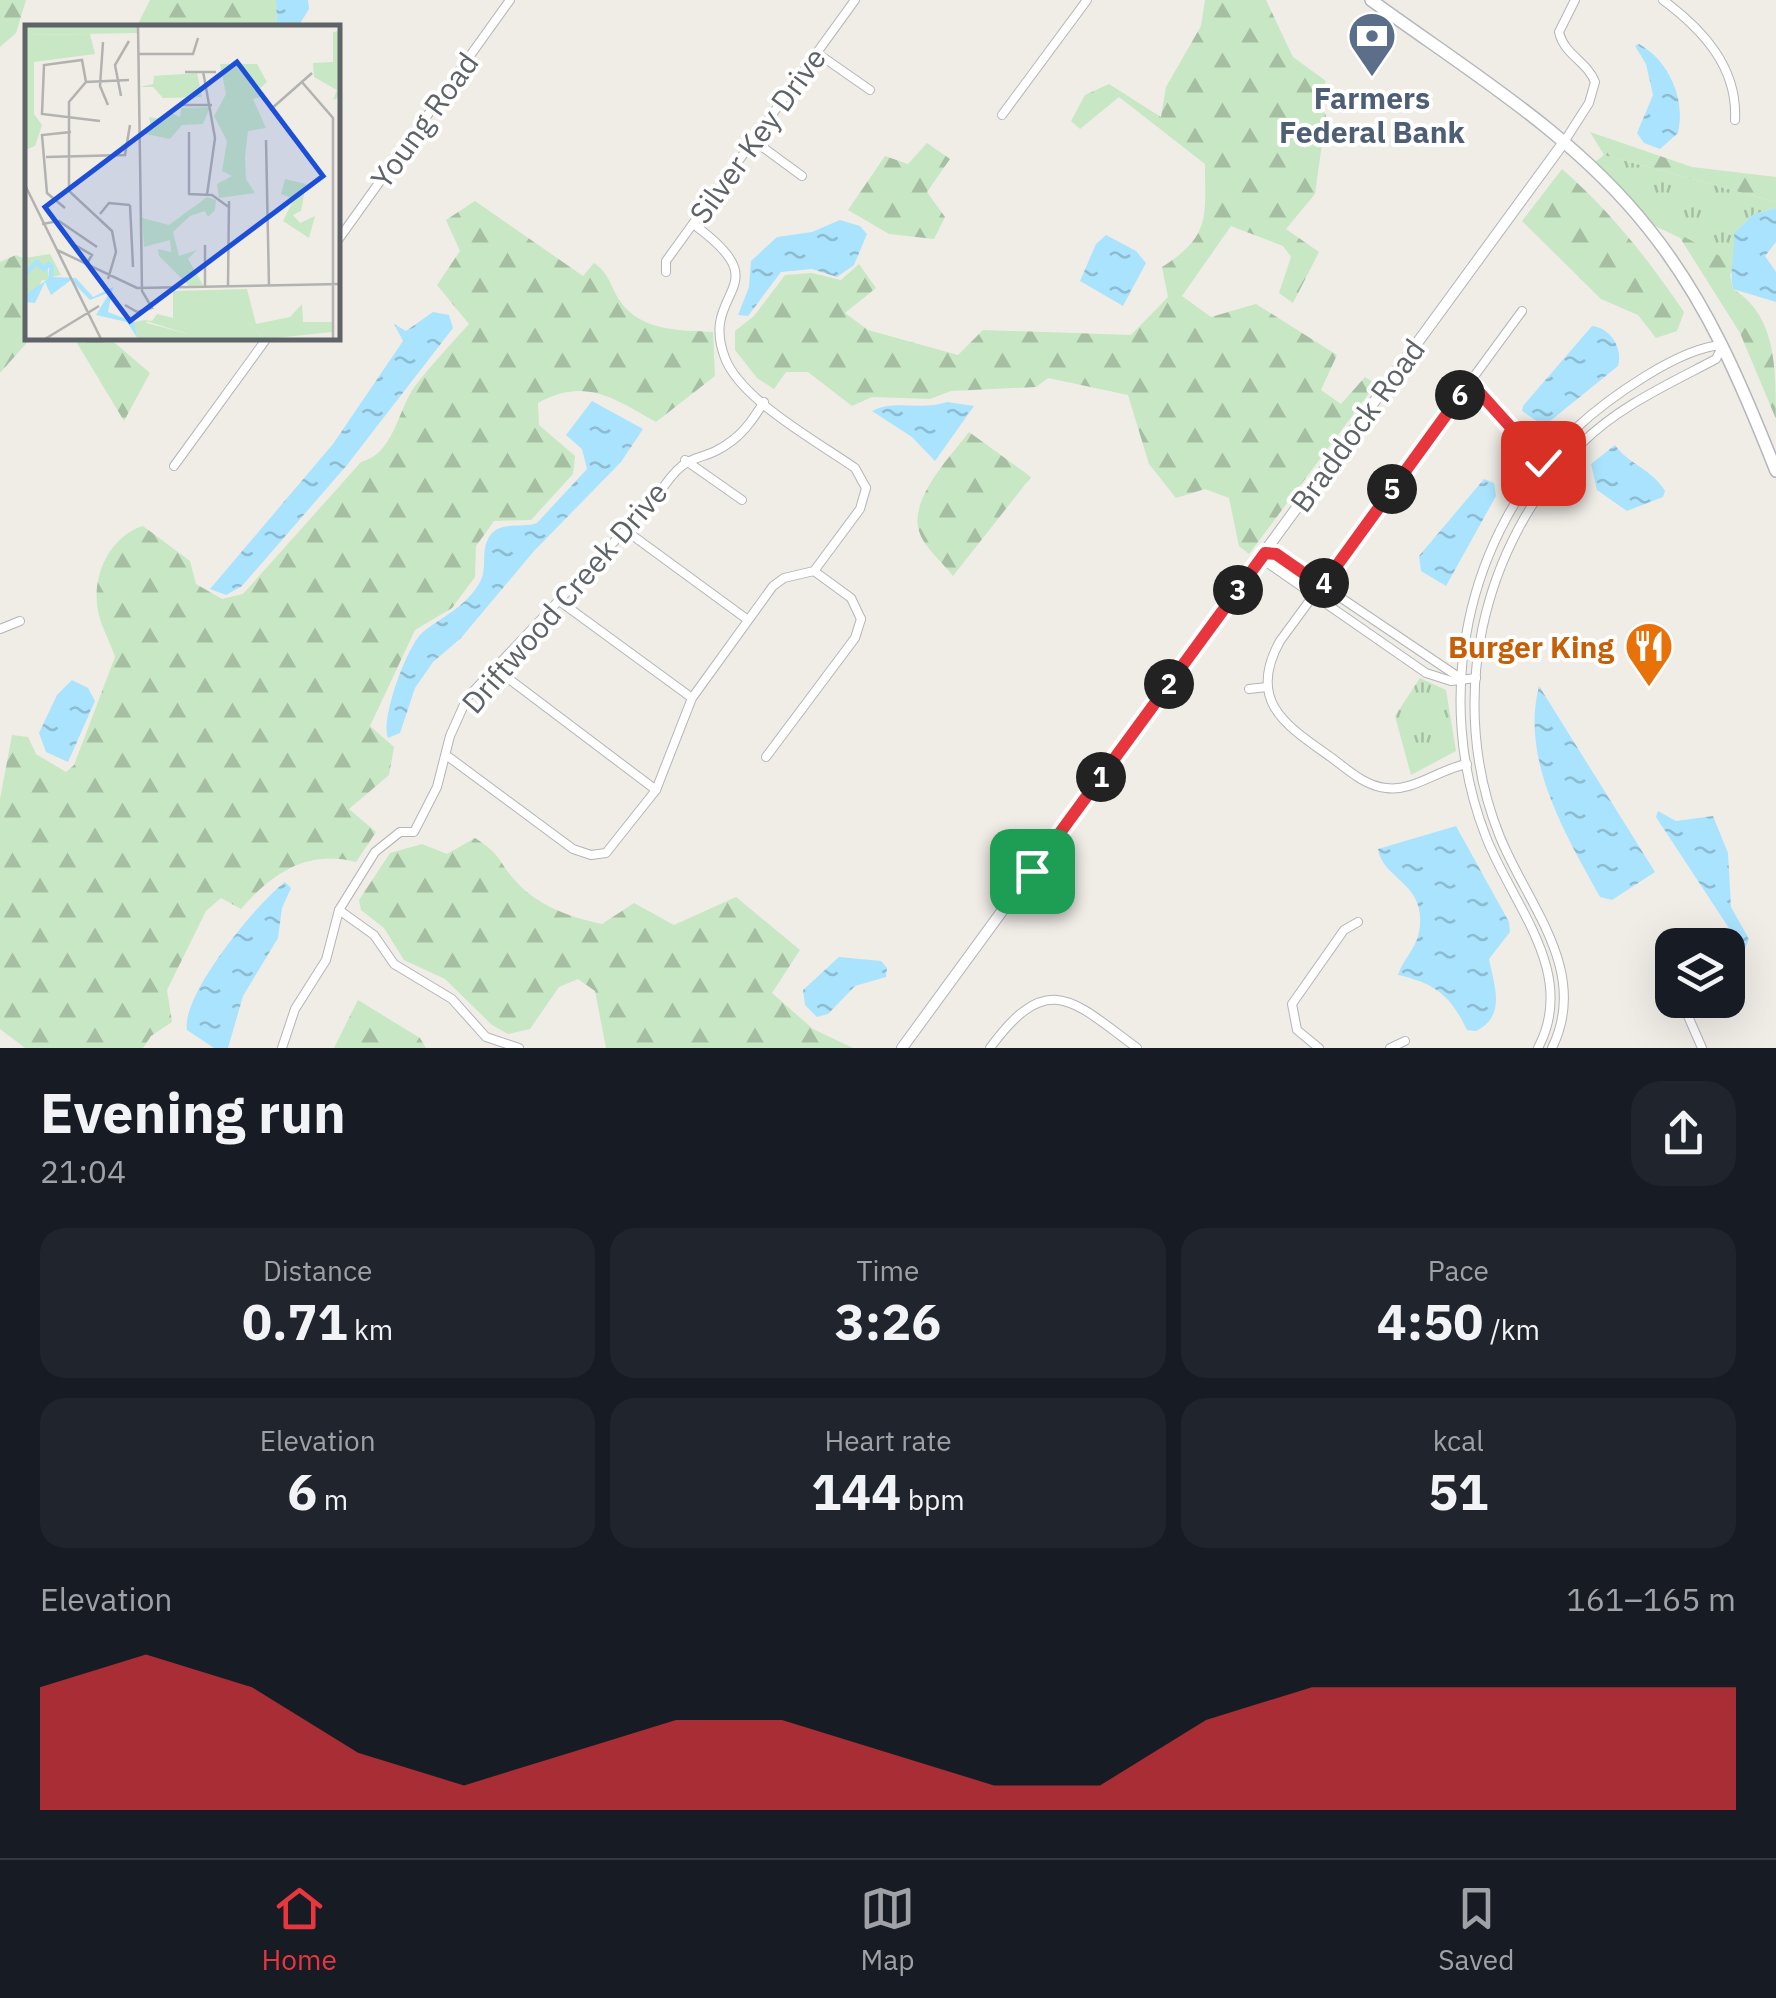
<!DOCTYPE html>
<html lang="en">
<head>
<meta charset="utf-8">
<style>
	body { margin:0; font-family:"IBM Plex Sans",sans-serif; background:#20242c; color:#f1f3f6; height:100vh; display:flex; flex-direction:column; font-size:38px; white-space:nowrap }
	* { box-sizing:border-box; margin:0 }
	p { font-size:32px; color:#9ea1a6 }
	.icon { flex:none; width:55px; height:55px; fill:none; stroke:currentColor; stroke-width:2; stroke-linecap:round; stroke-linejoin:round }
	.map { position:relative; height:1048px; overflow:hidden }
	.details { display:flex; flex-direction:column; background:#171b24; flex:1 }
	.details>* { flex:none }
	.controls { position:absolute; left:1655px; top:928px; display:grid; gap:20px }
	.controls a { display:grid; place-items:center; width:90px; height:90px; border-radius:20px; background:#171b24; box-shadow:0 10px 40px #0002; font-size:50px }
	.pin { position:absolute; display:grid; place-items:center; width:85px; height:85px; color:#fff; margin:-42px; border-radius:20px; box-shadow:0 5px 15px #0006 }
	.km { position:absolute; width:50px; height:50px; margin:-25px; border-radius:50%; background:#222; color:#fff; font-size:28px; line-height:50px; text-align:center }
	.round { display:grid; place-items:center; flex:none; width:105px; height:105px; border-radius:30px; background:#20242c }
	.overview { display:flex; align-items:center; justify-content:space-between; height:170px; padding:0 40px }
	h1 { font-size:55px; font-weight:700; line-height:75px }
	.metrics { display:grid; grid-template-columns:repeat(3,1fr); gap:15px; height:170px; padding:10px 40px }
	.metrics div { display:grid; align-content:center; border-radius:25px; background:#20242c; text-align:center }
	.metrics b { font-size:50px; font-weight:700 }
	.metrics small { font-size:28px; font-weight:400 }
	.metrics p { font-size:28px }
	.chart { height:280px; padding:20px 40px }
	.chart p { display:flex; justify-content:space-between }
	.chart svg { width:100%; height:180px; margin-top:10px; fill:#e7363d; opacity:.7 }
	.dock { display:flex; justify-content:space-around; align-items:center; height:140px; border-top:2px solid #363941; background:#171b24; font-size:28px; color:#9ea1a6 }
	.dock a { display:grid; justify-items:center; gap:5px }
	.dock .current { color:#e7363d }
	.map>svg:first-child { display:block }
	.grass { fill:url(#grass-tufts) }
	.forest { fill:url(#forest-firs) }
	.water { fill:url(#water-ripples) }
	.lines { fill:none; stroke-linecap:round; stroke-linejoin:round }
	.minor-casing { stroke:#b2b5b9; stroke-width:10 }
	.tertiary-casing { stroke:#b2b5b9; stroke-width:12 }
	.secondary-casing { stroke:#b3b7bb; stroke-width:14 }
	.minor { stroke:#fff; stroke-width:8 }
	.tertiary { stroke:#fff; stroke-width:10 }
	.secondary { stroke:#fff; stroke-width:11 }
	.route-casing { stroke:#fff; stroke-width:20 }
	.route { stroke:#e7363d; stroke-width:12 }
	.labels { text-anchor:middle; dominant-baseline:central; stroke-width:8; stroke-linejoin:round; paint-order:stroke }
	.service-label { font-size:30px; font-weight:bold; fill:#4e5e75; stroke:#fff }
	.street-label { font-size:30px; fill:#5e6367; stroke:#fff }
	.food-label { font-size:30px; font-weight:bold; fill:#c56008; stroke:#fff; text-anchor:end }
	.inset-river { fill:none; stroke:#a9e3fe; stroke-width:5 }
	.inset-road { fill:none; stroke:#b2b2b0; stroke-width:2.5 }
	.view { fill:#1d4ed8; fill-opacity:0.15; stroke:#1d4ed8; stroke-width:5 }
	.inset-edge { fill:none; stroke:#5e6367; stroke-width:5 }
</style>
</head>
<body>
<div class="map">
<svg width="1776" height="1048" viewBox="0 0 1776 1048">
	<defs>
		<pattern id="grass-tufts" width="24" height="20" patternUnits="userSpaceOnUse" patternTransform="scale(2.5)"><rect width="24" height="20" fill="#c8e7c4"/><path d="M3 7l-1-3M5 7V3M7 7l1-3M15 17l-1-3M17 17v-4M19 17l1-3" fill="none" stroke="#a6bfa3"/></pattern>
		<pattern id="forest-firs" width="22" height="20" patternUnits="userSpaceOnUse" patternTransform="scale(2.5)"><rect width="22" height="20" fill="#c8e7c4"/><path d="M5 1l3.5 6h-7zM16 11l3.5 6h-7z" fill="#a6bfa3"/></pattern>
		<pattern id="water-ripples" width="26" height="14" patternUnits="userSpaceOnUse" patternTransform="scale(2.5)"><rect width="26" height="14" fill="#a9e3fe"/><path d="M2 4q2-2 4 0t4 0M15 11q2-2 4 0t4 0" fill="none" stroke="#8dbcd1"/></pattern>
	</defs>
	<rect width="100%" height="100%" fill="#f0ede7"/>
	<g class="grass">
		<path d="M1604,155L1776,202V208L1754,214L1734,233L1735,264L1653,225L1595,162Z"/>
		<path d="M1420,678L1446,690L1456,751L1411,775L1395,716Z"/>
	</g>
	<g class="forest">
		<path d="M0,0H26L16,33L0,47Z"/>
		<path d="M150,0H276L277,27L136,28Z"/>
		<path d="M1205,0H1266L1293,57L1326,81L1316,101L1326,115L1315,194L1286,229L1319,252L1293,303L1279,293L1291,257L1283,246L1231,226L1182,296L1211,317L1256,304L1337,355L1321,390L1341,404L1365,377L1376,384L1249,554L1239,546L1229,498L1205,489L1176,498L1149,464L1128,395L1048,378L1036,387L951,391L930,399L872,397L852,406L808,372H786L774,389L757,378L735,350V331L754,316L785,275L812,273L841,280L859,264L876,288L845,313L868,330L958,355L983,330L1131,335L1168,297L1162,267C1211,236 1205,218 1205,164L1119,97L1080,129L1071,121L1085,95L1109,84L1161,117L1166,87L1201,26Z"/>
		<path d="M1590,132L1692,167L1776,177V202L1604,155Z"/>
		<path d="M927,143L950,159L927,192L945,217L934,239L889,234L848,210L885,156L908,164Z"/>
		<path d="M1562,169C1611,212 1648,259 1684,312L1677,331L1656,338L1638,315L1601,299L1522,221Z"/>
		<path d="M475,201L583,276L594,263C610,274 610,286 620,301C642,332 680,330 713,332L715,376L656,422C613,398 585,377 538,403L539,425L575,456L573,474L531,520L494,521L476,546L475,577L452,608L415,630L370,726L394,747L389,775L349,809L376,832L356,862C308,849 272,873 241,909L221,898L206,911L167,990L172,1022L151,1036L143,1048H25L0,1029V799L12,735L28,737L36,754L66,772L74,765L115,657C110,642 101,626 98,611C91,576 110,536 143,526L190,561L196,584L222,599L243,594L361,462C394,454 398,409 415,386C432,364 451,344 469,324L437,285L460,251L446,220Z"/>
		<path d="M1677,233L1735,264L1730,275L1733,289C1776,315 1776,367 1776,419L1740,333Z"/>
		<path d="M16,255L27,260L28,338H31L0,373V262Z"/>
		<path d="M74,338H109L150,373L124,421Z"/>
		<path d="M969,432L1031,477L953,576C944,564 923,546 919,531C909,498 952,455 969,432Z"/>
		<path d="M475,838C500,854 496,857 512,877C535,905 569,917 602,924L634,903L674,925L736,897L800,950L772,993L813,1029L853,1048H606L595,991L578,979L559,987L530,1029L508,1034L492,1025L445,979L404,960L384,928L361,910L359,900L390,853L422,844L447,854Z"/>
		<path d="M358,1000L420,1038L426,1048H334Z"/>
	</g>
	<g class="water">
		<path d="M276,0H308L309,9L298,27H277Z"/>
		<path d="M1639,44C1669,61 1686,99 1678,133L1660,149L1644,143L1637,133L1653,95L1646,64L1635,46Z"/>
		<path d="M1776,208V242L1765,256L1776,272V302L1733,289C1729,271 1735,252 1734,233L1754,214Z"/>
		<path d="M840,220L860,226L867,234L854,265L837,277L812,269L781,272L748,316L738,315L749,287L751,261L777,237L812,232Z"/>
		<path d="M1106,235L1136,251L1146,263L1123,306L1080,281L1096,244Z"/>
		<path d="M433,312L449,315L453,328L347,465L242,586L226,595L210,589L333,444L403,341L394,324L406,331Z"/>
		<path d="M1592,326C1611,328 1623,349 1618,366L1544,426L1522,411L1523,406Z"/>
		<path d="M592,401L643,429L621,462L534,551L461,638L433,662L415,688L400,733L388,738C380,720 407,645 423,632C443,616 466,607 480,582C489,566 478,548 493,532C504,522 524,528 537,523L587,469L582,449L566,435Z"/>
		<path d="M947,402L974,406L935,461L912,437L872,411C895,399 922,411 947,402Z"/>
		<path d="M1615,445C1628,464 1652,469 1665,491L1663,497L1627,511L1597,490L1591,464Z"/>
		<path d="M1484,479L1494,483L1496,496L1446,586L1421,571L1419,556Z"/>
		<path d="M72,680L88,688L95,701L68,762L46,752L39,733L57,695Z"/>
		<path d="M1539,686L1655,872L1612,900L1600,897C1566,835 1520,760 1539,686Z"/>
		<path d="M1658,811L1676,821L1713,816L1728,853L1731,907L1749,939L1744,951L1656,817Z"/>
		<path d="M1456,826L1509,922L1510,932L1489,959C1494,985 1507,1016 1476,1031L1467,1030C1451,996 1435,983 1398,975C1403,959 1416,949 1419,932C1428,882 1383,881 1378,849Z"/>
		<path d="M285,882L291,888L282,908L278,938L243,996L228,1048H214L187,1030C181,995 256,904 285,882Z"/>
		<path d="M839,957L881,961L887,968L886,977L855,986L828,1014L817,1017L805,1005L803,990Z"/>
	</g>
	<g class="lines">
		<g class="minor-casing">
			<g id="minor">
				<path d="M1663,0C1702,29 1738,67 1735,120"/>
				<path d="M817,53L870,90"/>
				<path d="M1002,115L1087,0"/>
				<path d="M753,140L802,176"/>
				<path d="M1564,142L1589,103L1595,82C1587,61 1564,55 1559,32L1575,0"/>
				<path d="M693,224C783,289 698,288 725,358C741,400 818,442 855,468L866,488"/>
				<path d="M338,240L510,0"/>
				<path d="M666,272V261L855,0"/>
				<path d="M1470,382L1544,463"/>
				<path d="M685,460L742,500"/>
				<path d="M174,466L267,338"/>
				<path d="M625,530L748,620"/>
				<path d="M1265,553L1269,564L1426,673L1451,681L1476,678"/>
				<path d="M1265,553L1276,554L1460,678"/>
				<path d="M814,571L851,598L861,619"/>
				<path d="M558,600L692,698"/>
				<path d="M0,629L20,621"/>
				<path d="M497,670L656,790"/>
				<path d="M1249,689L1267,687"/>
				<path d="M446,755L573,849L591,855L606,853L656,790L692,698L773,586L784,578L814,571L860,509L866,488"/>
				<path d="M766,757L855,638L861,619"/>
				<path d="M1467,764C1439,769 1413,792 1386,788C1365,786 1348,770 1332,758C1287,726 1246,702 1280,641L1522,311"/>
				<path d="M339,910L374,935L394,964L452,999L486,1037L519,1048"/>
				<path d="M1660,953L1661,967L1672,986"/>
				<path d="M1681,1000L1702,1048"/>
				<path d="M282,1048L295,1009L326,960L339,910L375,852L400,832H414L437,787L450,736L467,698L658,495C691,444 697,468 733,440C746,430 755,416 764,402"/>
				<path d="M990,1048C1048,969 1072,1000 1137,1048"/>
				<path d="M1319,1048L1297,1030L1292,1004L1344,930L1358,922"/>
				<path d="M1390,1048L1405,1041"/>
				<path d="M1538,1048C1578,973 1513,906 1486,837C1432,699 1465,533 1574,430C1606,400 1679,347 1723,345"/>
				<path d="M1552,1048C1590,971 1528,906 1500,837C1446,704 1480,545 1581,444C1619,406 1669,384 1716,359L1723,345"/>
			</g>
		</g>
		<g class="tertiary-casing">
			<path id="tertiary" d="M902,1048L1564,142"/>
		</g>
		<g class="secondary-casing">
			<path id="secondary" d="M1371,0C1467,70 1574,134 1648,228C1707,301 1742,385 1776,471"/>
		</g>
		<use href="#minor" class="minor"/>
		<use href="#tertiary" class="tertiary"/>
		<use href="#secondary" class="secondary"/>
	</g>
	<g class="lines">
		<g class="route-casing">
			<path id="route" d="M1032,871L1265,553L1276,554L1322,586L1470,382L1543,463"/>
		</g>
		<use href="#route" class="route"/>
	</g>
	<defs>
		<g id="bank-pin" transform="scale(2.5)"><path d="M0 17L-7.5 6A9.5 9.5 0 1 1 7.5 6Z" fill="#5c6f8a" stroke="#fff"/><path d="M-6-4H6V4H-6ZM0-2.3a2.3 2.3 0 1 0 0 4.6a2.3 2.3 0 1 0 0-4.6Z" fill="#fff"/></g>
		<g id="restaurant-pin" transform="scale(2.5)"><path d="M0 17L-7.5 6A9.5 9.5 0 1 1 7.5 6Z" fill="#e8710a" stroke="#fff"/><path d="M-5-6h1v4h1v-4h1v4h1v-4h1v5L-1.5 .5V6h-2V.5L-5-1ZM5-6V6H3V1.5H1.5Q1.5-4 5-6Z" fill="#fff"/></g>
	</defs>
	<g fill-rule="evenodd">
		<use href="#bank-pin" x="1372" y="36"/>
		<use href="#restaurant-pin" x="1649" y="646"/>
	</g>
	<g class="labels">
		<g class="service-label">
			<text x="1372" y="97">Farmers<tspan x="1372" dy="34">Federal Bank</tspan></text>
		</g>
		<g class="street-label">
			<text transform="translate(424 120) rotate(-54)">Young Road</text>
			<text transform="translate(757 135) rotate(-54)">Silver Key Drive</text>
			<text transform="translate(1357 425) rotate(-54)">Braddock Road</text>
			<text transform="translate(564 597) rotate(-49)">Driftwood Creek Drive</text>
		</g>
		<g class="food-label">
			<text x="1614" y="646">Burger King</text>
		</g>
	</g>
	<g transform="translate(25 25)">
		<rect width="315" height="315" fill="#f0ede7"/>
		<path d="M0,1H112V8L0,10Z" fill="#c8e7c4"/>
		<path d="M315,6V72L308,75L312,65L289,52L288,38L308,37V7ZM65,9L70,29L9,37V89L17,100L10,121L0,125V10ZM195,39H232L242,57L233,65L237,72L228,74L241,103L223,106L220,132L221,154L230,168L194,173L192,159L207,151L197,146L202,116L189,91L201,69ZM172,48L177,72L138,73L128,62H115L128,59L129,51ZM185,82L178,99L157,100L145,114L116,108L126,102L124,92L136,94L142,86L155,92L156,83ZM260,154L281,159L276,186L268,190L275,198L290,191L284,213L258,196L269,174L256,169ZM182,172L191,175L190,185L183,192L180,186L165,191L148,207L154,231L172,225L163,234L178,260L164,261L134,231L133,224L146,227L145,215L119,222L117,193L144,200ZM25,229L36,250L27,252L29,240L23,237V253L35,257L26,266V256L17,255L7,276L8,267L0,272V233ZM222,264L231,299L265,292L277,279L278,297H307V307L240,314L223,297L206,312L163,309L121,296L130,314H113L109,297L120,295L127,296L132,289L148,293V266Z" fill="#c8e7c4"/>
		<path d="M118,297L163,309L195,303L206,311L223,297L240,314H128Z" fill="#c8e7c4"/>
		<path d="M25,237L29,240L28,252L51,253L68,272L88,262L83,287L109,297L113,314L102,297L71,290L85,267L65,275L46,255L26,270L20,257L10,278L0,277L3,268L23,254Z" fill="#a9e3fe"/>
		<path class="inset-river" d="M0,249L12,237L19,244L25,238"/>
		<path class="inset-road" d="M78,17L75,61L83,80M113,29H168L173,13M178,46L190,113L182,170M160,47H191M276,56L308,93V314M61,57L57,35L19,40L17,89L75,96M96,71L90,40L104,16M155,80H187M245,85L287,48M164,107V169M241,115L244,261M21,132L100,130L105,100M0,160L76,314M163,169L187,170L205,183M105,180L108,242M40,183L22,168L17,110L46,107M75,189L84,178L105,180M17,199L34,196L72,222M50,220L67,230L61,240M180,220V261M32,225L112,263L315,259M83,254L91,227L87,206L44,166V77L61,57L104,55M203,261L204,176M100,280L112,287L127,283L117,266L113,1M20,314L74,281"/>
		<path class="view" d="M212,37L298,151L105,296L20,182Z"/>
		<rect width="315" height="315" class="inset-edge"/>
	</g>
</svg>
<div class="controls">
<a><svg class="icon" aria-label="layers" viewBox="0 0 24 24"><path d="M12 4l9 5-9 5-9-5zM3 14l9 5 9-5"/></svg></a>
</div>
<div class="pin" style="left:1032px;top:871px;background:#1e9e55"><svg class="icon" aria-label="arrive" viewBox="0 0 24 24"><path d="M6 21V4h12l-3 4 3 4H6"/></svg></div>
<div class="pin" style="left:1543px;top:463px;background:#d93025"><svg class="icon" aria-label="check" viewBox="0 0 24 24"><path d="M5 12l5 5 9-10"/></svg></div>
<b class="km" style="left:1101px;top:777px">1</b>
<b class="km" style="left:1169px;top:684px">2</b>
<b class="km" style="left:1238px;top:590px">3</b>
<b class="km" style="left:1324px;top:583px">4</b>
<b class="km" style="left:1392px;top:489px">5</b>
<b class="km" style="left:1460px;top:395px">6</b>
</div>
<section class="details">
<div class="overview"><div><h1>Evening run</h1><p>21:04</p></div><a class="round"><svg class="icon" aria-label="share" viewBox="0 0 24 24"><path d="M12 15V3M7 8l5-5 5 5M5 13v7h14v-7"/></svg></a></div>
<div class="metrics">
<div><p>Distance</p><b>0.71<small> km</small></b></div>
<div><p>Time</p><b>3:26</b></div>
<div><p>Pace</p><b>4:50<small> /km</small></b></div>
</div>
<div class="metrics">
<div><p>Elevation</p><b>6<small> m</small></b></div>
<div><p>Heart rate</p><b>144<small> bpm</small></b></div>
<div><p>kcal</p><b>51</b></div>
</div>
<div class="chart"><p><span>Elevation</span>161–165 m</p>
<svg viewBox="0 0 160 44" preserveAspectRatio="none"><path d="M0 44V14L10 6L20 14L30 30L40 38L50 30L60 22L70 22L80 30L90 38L100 38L110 22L120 14L130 14L140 14L150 14L160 14V44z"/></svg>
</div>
</section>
<nav class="dock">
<a class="current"><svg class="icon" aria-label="home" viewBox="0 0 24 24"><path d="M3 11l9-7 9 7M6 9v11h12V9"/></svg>Home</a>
<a><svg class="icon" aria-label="map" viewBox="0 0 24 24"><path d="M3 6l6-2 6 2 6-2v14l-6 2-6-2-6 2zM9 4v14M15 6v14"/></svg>Map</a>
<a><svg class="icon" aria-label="saved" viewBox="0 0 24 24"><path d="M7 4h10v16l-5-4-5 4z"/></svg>Saved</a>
</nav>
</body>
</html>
